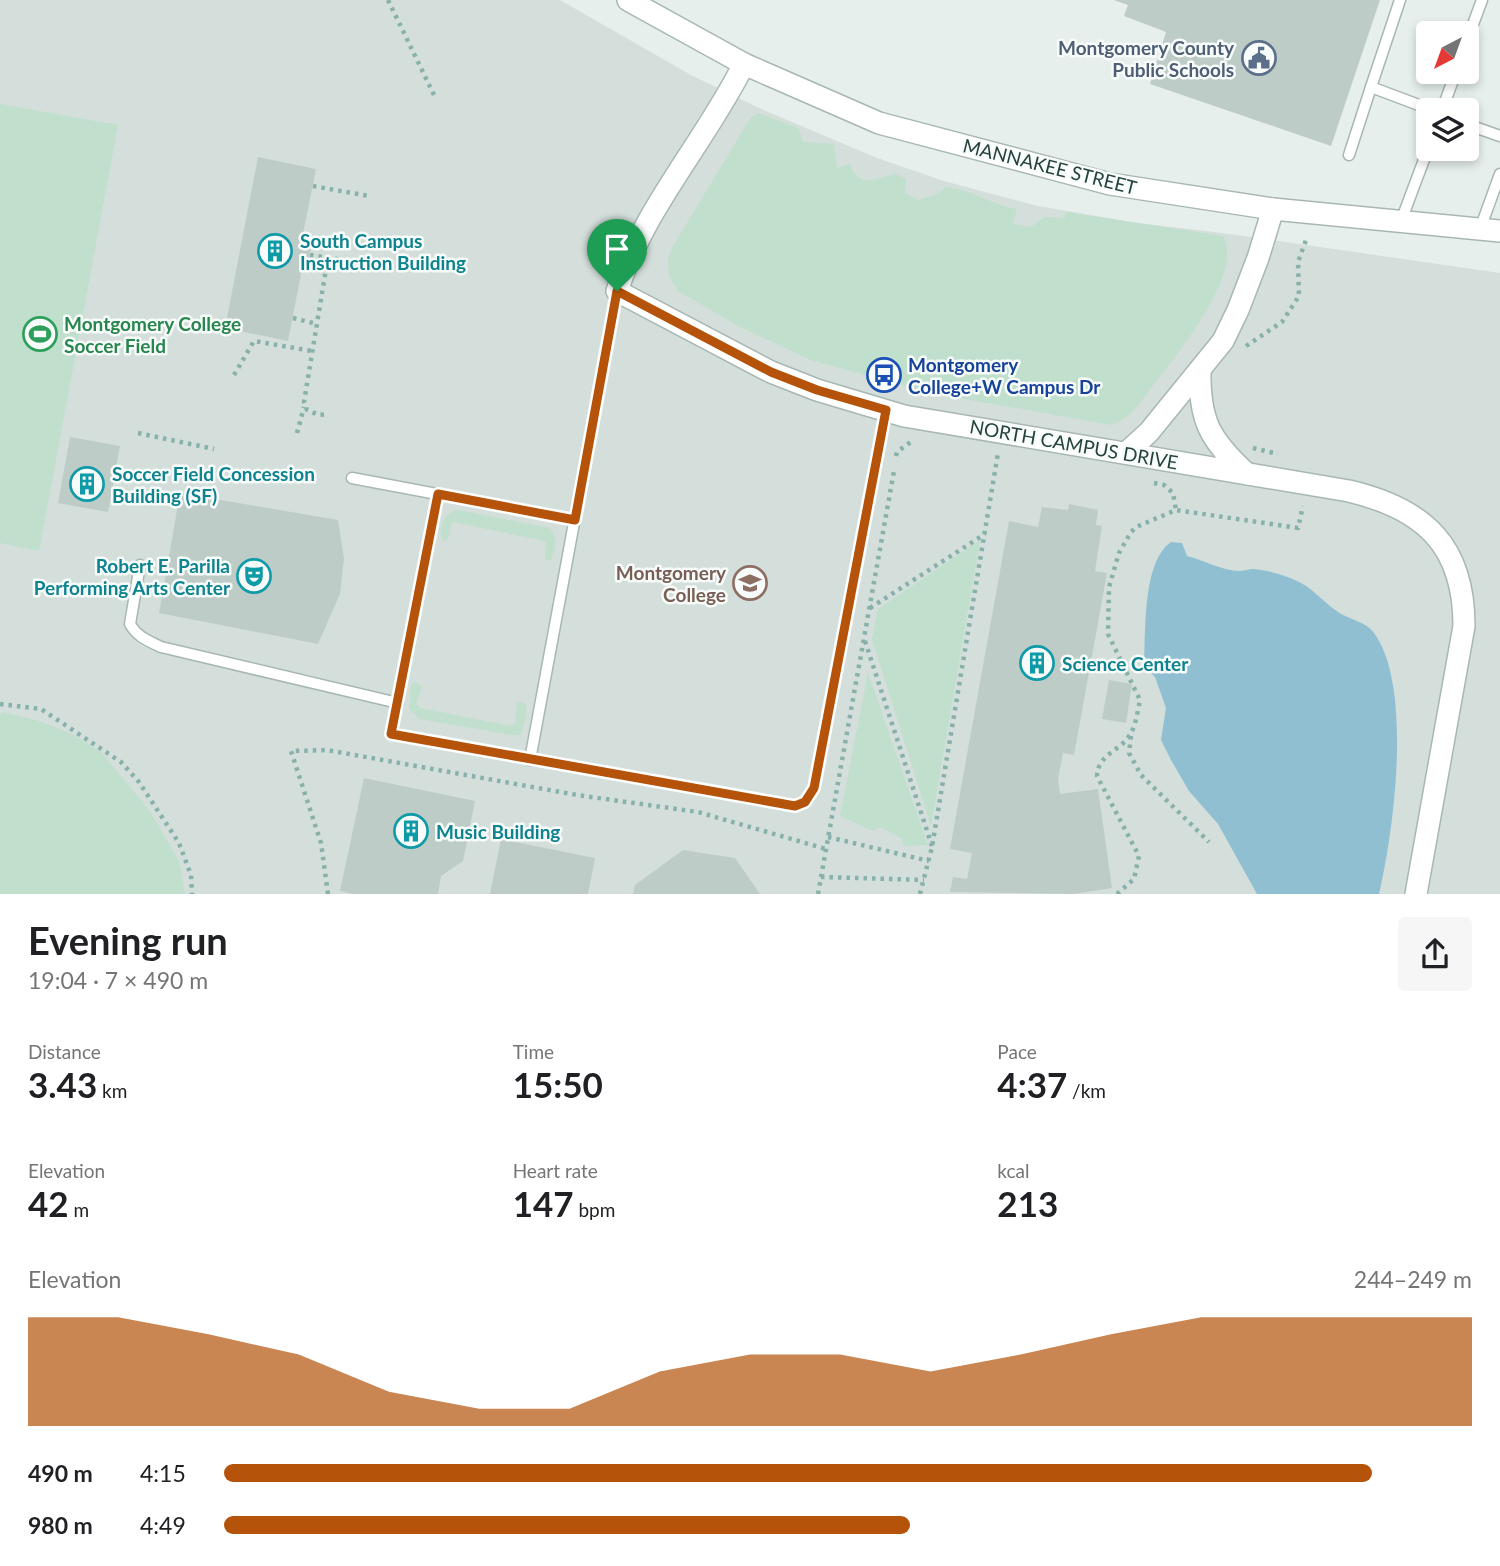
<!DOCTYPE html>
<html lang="en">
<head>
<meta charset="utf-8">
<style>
	body { margin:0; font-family:Lato,sans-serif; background:#f6f6f6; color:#202124; height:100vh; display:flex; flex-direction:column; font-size:26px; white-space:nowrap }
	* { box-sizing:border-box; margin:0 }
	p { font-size:23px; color:#757577 }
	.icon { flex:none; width:38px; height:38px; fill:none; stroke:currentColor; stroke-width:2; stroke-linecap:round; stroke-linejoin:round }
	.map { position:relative; height:894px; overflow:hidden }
	.side { display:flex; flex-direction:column; background:#fff; flex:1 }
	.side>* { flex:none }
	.needle { width:46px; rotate:221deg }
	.tools { position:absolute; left:1416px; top:21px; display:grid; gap:14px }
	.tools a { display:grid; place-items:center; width:63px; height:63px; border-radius:7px; background:#fff; box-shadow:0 4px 10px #0003; font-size:35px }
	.pin { position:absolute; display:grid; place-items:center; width:60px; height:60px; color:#fff; margin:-72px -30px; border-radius:50% 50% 50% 0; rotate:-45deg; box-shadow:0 0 7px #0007 }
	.pin .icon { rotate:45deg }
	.round { display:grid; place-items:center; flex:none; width:74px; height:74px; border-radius:7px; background:#f6f6f6 }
	.head { display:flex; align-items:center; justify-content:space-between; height:119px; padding:0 28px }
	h1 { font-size:38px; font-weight:700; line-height:52px }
	.stats { display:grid; grid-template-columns:repeat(3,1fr); gap:10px; height:119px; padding:7px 28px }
	.stats div { display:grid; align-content:center }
	.stats b { font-size:35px; font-weight:700 }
	.stats small { font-size:19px; font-weight:400 }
	.stats p { font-size:19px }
	.chart { height:196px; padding:14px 28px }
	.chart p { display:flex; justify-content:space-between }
	.chart svg { width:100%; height:126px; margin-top:7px; fill:#b45309; opacity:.7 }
	ul { padding:0 28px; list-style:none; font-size:23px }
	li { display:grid; grid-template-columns:112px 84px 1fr; align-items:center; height:52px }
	li i { height:18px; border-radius:9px; background:#b45309 }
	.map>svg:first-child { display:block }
	.built { fill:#d4dfdb }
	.green { fill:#c0dfcc }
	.water { fill:#90bfd2 }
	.building { fill:#beccc8 }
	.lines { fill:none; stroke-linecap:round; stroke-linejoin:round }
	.service-casing { stroke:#a8b7b4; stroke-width:13 }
	.minor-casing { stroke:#a8b7b4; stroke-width:24 }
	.tertiary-casing { stroke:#a8b7b4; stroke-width:24 }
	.path { stroke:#87b1aa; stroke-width:4.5; stroke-dasharray:3.5 5; stroke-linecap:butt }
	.service { stroke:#fff; stroke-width:10 }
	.minor { stroke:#fff; stroke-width:21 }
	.tertiary { stroke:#fff; stroke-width:21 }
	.route-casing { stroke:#fff; stroke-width:14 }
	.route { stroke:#b45309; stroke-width:9 }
	.labels { text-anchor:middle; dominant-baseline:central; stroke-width:5; stroke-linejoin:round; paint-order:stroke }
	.service-label { font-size:19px; font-weight:bold; fill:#4e5e75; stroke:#f7fbf9; text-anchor:end }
	.street-label { font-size:19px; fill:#25413d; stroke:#f7fbf9 }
	.culture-label { font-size:19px; font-weight:bold; fill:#0d838f; stroke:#f7fbf9; text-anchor:start }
	.leisure-label { font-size:19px; font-weight:bold; fill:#27864d; stroke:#f7fbf9; text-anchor:start }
	.transit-label { font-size:19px; font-weight:bold; fill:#164399; stroke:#f7fbf9; text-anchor:start }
	.education-label { font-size:19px; font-weight:bold; fill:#785e54; stroke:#f7fbf9; text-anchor:end }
</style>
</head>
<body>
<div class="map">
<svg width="1500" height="894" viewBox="0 0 1500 894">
	<rect width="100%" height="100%" fill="#e6efec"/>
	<path class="built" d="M0,0H560L691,75L757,107L877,158L944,181L1038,206L1137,223L1223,233L1500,273V894H0Z"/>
	<g class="green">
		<path d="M0,104L118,125L39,551L0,543Z"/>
		<path d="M758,113L798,128L803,142L834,144L837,168L850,164C860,190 874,178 896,174L906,179L905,193L918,200L938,194L945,187C971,189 991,205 1017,209L1013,224L1031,227L1044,217L1065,218L1066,212L1223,236C1244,272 1179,352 1158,379C1148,391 1138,408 1126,417C1122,420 1116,422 1112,425L936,394L811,360L738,326L678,291L669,276L668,258L673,246L742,132L751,118Z"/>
		<path d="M458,510L550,528C558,537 556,551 550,561L545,559L546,543L544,541L454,522L451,523L449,537L443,542C437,528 443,513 458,510Z"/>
		<path d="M980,540L931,826L872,639L878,609Z"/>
		<path d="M868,673L928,845L904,846L901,838L880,827L873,831L840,816Z"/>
		<path d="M415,681L422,687L416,704L420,708L511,726L515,724L517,702L525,703C528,711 524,727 520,735H512L420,719L409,709L411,685Z"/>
		<path d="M2,712L36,720L70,733L101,752L149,810L179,861L185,894H0V717Z"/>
	</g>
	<path class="water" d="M1171,542L1182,543L1187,556C1204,560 1220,570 1238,571C1243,571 1249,569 1254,569C1266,570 1284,575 1295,580C1312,587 1323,602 1338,612C1348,619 1367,622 1374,633C1413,686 1394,831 1379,894H1257L1218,824L1189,791L1171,760L1161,740L1166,708L1155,677L1144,666C1146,632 1142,562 1171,542Z"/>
	<g class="building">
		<path d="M1114,0H1380L1331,146L1150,84L1166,32L1124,16L1128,5Z"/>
		<path d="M258,157L316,169L303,234L308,235L311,247L307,270L302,269L288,341L225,328Z"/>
		<path d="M70,437L120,446L108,512L58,503Z"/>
		<path d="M180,493L338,520L344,559L340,594L318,644L159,613Z"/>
		<path d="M1069,504L1098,510L1096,525L1102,526L1095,571L1107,573L1074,755L1063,753L1058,779L1060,794L1098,789L1112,888L1074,894L950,892L953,877L967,879L972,853L950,849L1009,521L1038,527L1042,507L1068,510Z"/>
		<path d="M1109,680L1132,684L1126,723L1102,719Z"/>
		<path d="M364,778L475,801L463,861L441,876L438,894H353L340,891Z"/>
		<path d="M501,839L595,858L588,894H490Z"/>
		<path d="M683,850L735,858L760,894H633L635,885Z"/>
	</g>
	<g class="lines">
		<g class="service-casing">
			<g id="service">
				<path d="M1400,0L1371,87L1432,110"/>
				<path d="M1466,43L1482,0"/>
				<path d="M1442,110L1456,72"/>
				<path d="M1466,124L1500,136"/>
				<path d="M1349,155L1371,87"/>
				<path d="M1401,221L1428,149"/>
				<path d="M1480,229L1500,174"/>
				<path d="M352,478L575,520"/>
				<path d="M438,494L391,734L795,806L805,802L814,788L886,410"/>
				<path d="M140,565L130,624C137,637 149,641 161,647L398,703"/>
				<path d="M530,760L617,291"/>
			</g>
		</g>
		<g class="minor-casing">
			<g id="minor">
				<path d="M744,64C705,142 644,208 617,291L771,372L817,390L904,416L1349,491C1425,509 1464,546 1464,626L1416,894"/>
				<path d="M1200,370C1199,421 1210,440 1247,474"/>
				<path d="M1126,453L1149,432L1223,341L1238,310L1258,258L1273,209"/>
			</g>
		</g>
		<g class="tertiary-casing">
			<path id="tertiary" d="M628,0L744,64L879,123L1110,184L1273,209L1500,231"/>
		</g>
		<g class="path">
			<path d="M388,0L434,95"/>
			<path d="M313,186L369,196"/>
			<path d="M310,255L356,262"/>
			<path d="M328,257L304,402L307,410L319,415L329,414"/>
			<path d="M293,318L317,324"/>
			<path d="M1246,346L1282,322L1299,296L1298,262L1306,240"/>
			<path d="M234,375L254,341L312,351"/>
			<path d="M138,433L214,449"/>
			<path d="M297,433L304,407"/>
			<path d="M1253,448L1278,454"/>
			<path d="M896,456L897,452L912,441"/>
			<path d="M1154,483L1164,485L1173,493L1176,510"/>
			<path d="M870,608L985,534"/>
			<path d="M865,641L932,846"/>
			<path d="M0,704L41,709L121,762L139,782L179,843L191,875L192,894"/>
			<path d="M1131,736L1129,753L1141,775L1209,842"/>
			<path d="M828,837L929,861"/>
			<path d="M821,877L924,880"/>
			<path d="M328,894L321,843L291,751L327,750L577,795L698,812L826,849"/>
			<path d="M818,894L894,471"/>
			<path d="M920,894L932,847L998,453"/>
			<path d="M1117,894L1134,879L1139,856L1097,776C1098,753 1122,751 1131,733C1136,724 1138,710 1140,700L1108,634L1109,587L1119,553L1131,532L1136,527L1176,510L1298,528L1303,506"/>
		</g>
		<use href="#service" class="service"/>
		<use href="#minor" class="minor"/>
		<use href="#tertiary" class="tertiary"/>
	</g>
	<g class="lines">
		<g class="route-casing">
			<path id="route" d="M617,291L771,372L817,390L886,410L814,788L805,802L795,806L391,734L438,494L575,520Z"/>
		</g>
		<use href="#route" class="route"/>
	</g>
	<defs>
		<g id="civic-ring" transform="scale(1.75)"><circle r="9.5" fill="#f7fbf9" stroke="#5c6f8a" stroke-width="1.5"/><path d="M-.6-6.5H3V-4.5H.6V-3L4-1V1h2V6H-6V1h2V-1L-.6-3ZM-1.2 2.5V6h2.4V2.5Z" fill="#5c6f8a"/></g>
		<g id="building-ring" transform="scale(1.75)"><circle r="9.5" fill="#f7fbf9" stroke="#0f9aa8" stroke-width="1.5"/><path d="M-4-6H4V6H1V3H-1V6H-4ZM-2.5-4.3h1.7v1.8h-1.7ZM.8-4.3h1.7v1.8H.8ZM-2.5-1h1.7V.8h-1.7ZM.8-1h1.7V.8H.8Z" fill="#0f9aa8"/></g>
		<g id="stadium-ring" transform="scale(1.75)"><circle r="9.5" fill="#f7fbf9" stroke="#2e9e5b" stroke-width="1.5"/><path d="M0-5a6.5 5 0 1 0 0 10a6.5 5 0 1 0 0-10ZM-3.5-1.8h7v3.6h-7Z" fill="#2e9e5b"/></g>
		<g id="bus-ring" transform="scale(1.75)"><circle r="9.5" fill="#f7fbf9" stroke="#1a4fb4" stroke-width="1.5"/><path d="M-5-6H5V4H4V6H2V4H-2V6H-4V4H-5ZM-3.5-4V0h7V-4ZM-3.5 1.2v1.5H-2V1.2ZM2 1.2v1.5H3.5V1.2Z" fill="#1a4fb4"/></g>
		<g id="theatre-ring" transform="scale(1.75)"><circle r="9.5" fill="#f7fbf9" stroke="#0f9aa8" stroke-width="1.5"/><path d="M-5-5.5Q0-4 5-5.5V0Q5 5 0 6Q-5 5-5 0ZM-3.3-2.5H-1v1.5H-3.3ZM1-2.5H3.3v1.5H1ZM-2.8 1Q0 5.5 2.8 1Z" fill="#0f9aa8"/></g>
		<g id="university-ring" transform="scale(1.75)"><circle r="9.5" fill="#f7fbf9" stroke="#8d6e63" stroke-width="1.5"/><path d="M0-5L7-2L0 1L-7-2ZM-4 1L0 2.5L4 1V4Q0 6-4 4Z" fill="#8d6e63"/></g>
	</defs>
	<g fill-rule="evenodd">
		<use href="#civic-ring" x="1259" y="58"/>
		<use href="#building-ring" x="275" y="251"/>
		<use href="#stadium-ring" x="40" y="334"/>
		<use href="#bus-ring" x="884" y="375"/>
		<use href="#building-ring" x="87" y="484"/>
		<use href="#theatre-ring" x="254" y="576"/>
		<use href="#university-ring" x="750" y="583"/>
		<use href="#building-ring" x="1037" y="663"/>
		<use href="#building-ring" x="411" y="831"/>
	</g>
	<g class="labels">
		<g class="service-label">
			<text x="1234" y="47">Montgomery County<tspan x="1234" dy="22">Public Schools</tspan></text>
		</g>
		<g class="street-label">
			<text transform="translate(1050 166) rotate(14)">MANNAKEE STREET</text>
			<text transform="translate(1074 444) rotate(10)">NORTH CAMPUS DRIVE</text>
		</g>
		<g class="culture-label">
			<text x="300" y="240">South Campus<tspan x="300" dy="22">Instruction Building</tspan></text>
			<text x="112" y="473">Soccer Field Concession<tspan x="112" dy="22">Building (SF)</tspan></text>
			<text x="230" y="565" text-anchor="end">Robert E. Parilla<tspan x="230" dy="22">Performing Arts Center</tspan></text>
			<text x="1062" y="663">Science Center</text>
			<text x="436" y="831">Music Building</text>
		</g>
		<g class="leisure-label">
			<text x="64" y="323">Montgomery College<tspan x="64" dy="22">Soccer Field</tspan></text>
		</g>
		<g class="transit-label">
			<text x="908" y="364">Montgomery<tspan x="908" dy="22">College+W Campus Dr</tspan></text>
		</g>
		<g class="education-label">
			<text x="726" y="572">Montgomery<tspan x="726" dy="22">College</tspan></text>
		</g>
	</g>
</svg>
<div class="tools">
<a><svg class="needle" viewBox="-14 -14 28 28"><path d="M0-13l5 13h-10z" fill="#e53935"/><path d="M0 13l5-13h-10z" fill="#757577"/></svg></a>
<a><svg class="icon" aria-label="layers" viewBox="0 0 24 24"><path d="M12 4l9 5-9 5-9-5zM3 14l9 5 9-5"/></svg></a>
</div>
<div class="pin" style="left:617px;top:291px;background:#1e9e55"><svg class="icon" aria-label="arrive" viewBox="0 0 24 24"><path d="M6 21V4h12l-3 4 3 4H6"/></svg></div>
</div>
<section class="side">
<div class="head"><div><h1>Evening run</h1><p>19:04 · 7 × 490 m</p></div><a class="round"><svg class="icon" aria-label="share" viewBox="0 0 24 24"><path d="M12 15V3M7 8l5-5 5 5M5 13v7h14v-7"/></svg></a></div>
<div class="stats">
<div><p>Distance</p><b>3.43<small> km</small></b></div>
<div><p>Time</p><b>15:50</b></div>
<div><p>Pace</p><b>4:37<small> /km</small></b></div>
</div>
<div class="stats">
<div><p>Elevation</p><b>42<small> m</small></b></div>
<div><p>Heart rate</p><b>147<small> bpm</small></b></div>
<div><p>kcal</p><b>213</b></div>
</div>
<div class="chart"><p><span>Elevation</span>244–249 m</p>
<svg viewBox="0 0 160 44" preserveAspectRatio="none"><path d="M0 44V6L10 6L20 12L30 19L40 32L50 38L60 38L70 25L80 19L90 19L100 25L110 19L120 12L130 6L140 6L150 6L160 6V44z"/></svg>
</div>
<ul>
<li><b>490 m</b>4:15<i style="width:92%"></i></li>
<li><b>980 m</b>4:49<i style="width:55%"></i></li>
</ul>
</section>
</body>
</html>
